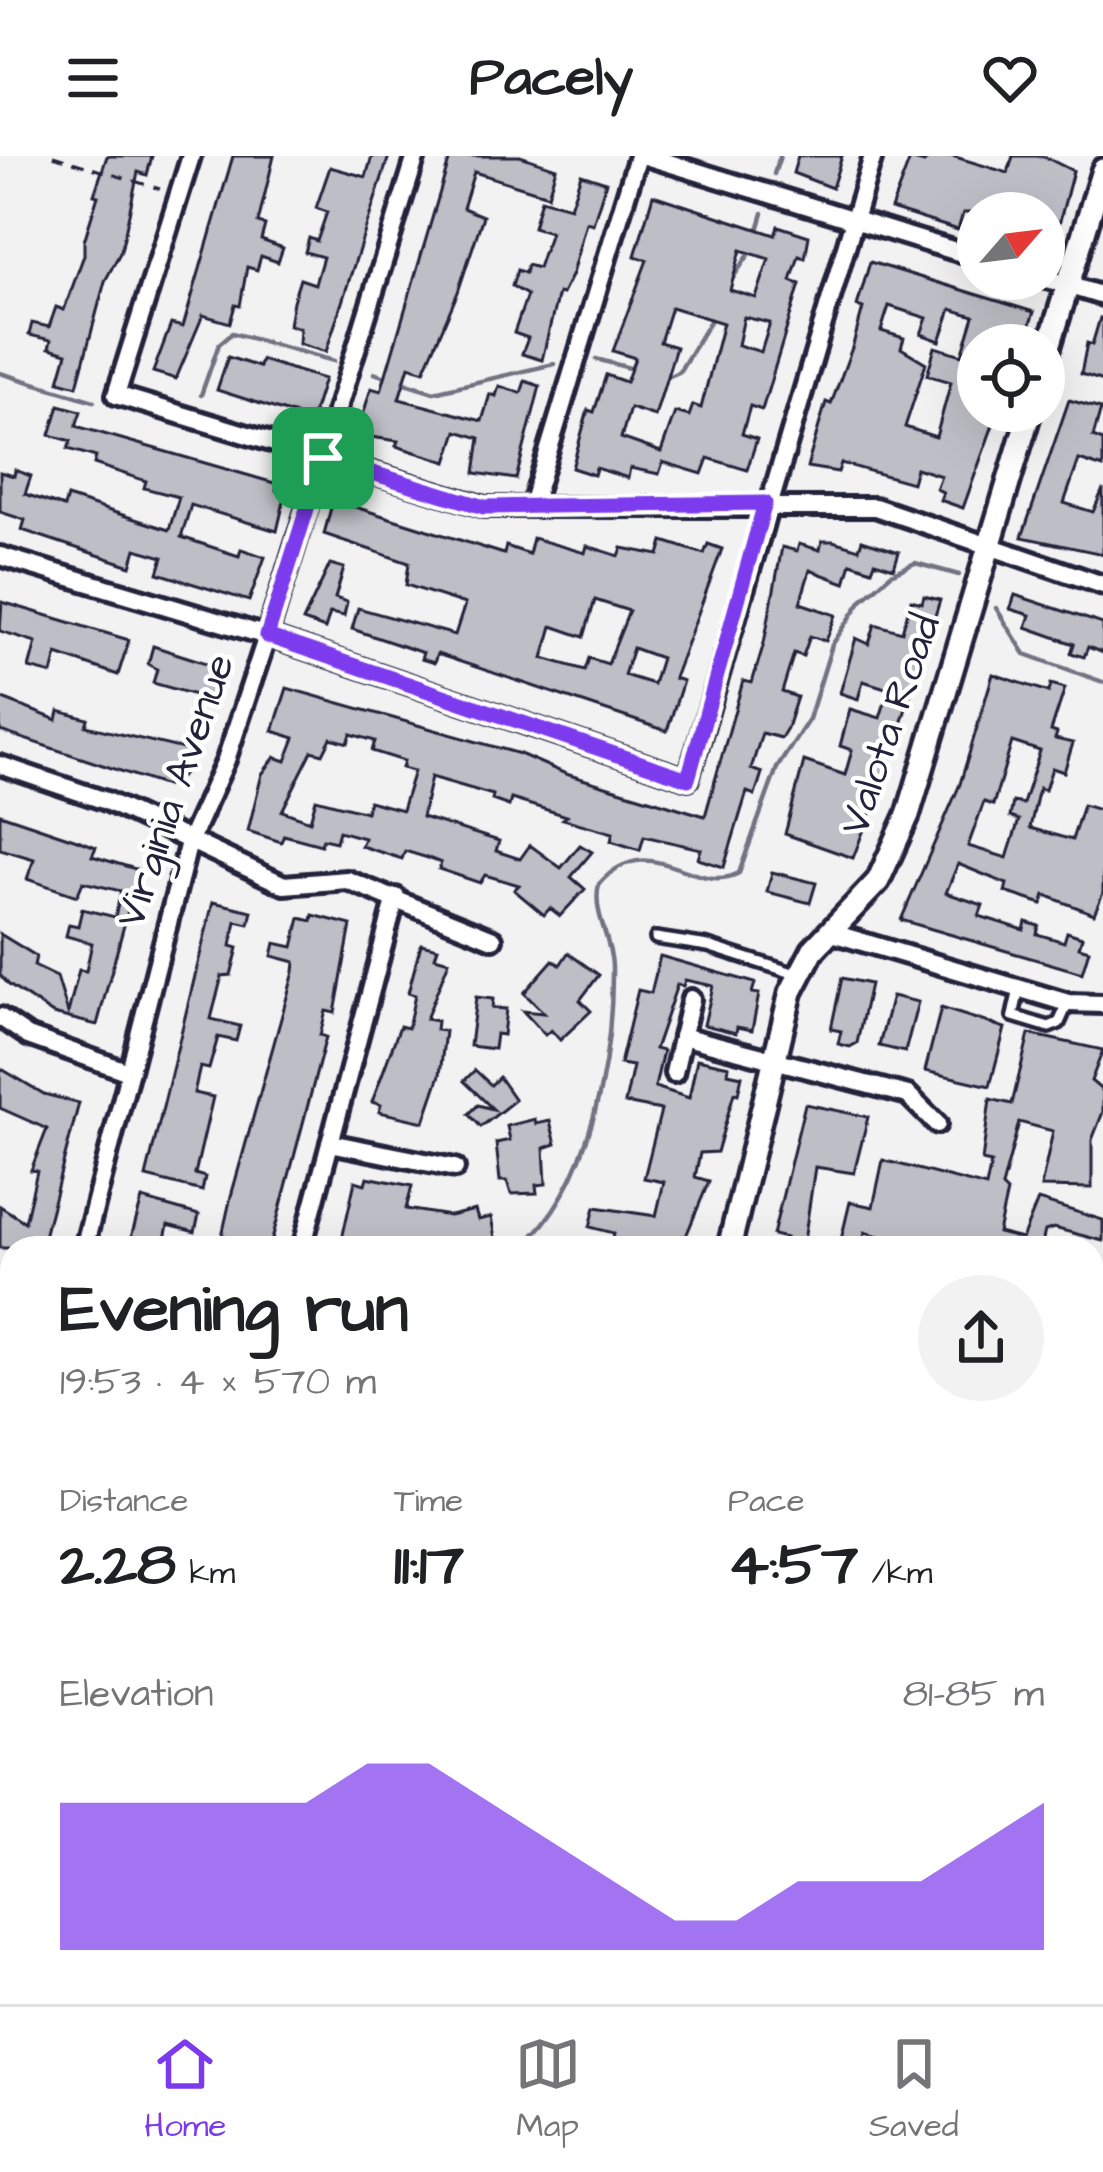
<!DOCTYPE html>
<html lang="en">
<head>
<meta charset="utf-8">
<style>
	body { margin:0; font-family:"Architects Daughter",sans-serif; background:#f2f2f2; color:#202124; height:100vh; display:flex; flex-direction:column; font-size:45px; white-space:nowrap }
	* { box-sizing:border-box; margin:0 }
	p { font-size:39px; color:#757577 }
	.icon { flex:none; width:66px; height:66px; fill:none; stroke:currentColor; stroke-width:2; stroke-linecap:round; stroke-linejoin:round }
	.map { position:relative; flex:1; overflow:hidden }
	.details { position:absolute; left:0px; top:1080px; width:1104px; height:768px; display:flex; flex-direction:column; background:#fff; border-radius:36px 36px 0 0; box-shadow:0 12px 48px #0002 }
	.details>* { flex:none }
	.needle { width:78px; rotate:62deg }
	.buttons { position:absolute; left:957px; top:36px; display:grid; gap:24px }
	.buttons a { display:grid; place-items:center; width:108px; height:108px; border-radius:50%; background:#fff; box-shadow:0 12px 48px #0002; font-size:60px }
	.pin { position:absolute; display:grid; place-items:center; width:102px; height:102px; color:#fff; margin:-51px; border-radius:24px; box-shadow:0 6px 18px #0006 }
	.round { display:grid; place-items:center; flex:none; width:126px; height:126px; border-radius:63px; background:#f2f2f2 }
	.headline { display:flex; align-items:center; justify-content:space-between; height:204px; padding:0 60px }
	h1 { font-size:66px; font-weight:700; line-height:90px }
	.stats { display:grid; grid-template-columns:repeat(3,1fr); gap:18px; height:204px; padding:12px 60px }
	.stats div { display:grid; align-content:center }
	.stats b { font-size:60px; font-weight:700 }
	.stats small { font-size:33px; font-weight:400 }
	.stats p { font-size:33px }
	.chart { height:336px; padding:24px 60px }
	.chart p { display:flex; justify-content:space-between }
	.chart svg { width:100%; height:216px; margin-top:12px; fill:#7c3aed; opacity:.7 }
	header { display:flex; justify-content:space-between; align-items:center; height:156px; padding:0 60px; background:#fff; font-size:54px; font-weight:700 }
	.dock { display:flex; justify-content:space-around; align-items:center; height:168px; border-top:3px solid #e0e0e0; background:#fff; font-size:33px; color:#757577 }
	.dock a { display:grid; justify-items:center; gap:6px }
	.dock .current { color:#7c3aed }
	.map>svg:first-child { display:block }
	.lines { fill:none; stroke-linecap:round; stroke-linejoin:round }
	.stream { stroke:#727282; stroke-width:4.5 }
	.building { fill:#bebec6; stroke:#22223b; stroke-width:3; fill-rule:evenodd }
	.service-casing { stroke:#22223b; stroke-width:18 }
	.minor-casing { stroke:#22223b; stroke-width:26 }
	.tertiary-casing { stroke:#22223b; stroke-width:30 }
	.path { stroke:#22223b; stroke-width:3; stroke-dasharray:12 9; stroke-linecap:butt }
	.service { stroke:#fff; stroke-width:9 }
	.minor { stroke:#fff; stroke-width:16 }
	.tertiary { stroke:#fff; stroke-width:21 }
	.route-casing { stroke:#fff; stroke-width:24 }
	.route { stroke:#7c3aed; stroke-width:15 }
	.labels { text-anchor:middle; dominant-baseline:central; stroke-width:9; stroke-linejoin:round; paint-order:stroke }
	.street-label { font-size:42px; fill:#22223b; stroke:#fff }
</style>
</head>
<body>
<header><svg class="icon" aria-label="menu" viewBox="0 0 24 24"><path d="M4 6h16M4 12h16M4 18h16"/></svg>Pacely<svg class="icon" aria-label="heart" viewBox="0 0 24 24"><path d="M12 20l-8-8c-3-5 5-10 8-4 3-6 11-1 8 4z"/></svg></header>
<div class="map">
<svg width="1103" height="1848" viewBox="0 0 1103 1848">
	<rect width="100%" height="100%" fill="#f2f2f3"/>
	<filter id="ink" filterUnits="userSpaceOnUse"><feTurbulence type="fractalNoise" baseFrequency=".00833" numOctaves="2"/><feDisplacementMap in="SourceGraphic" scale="24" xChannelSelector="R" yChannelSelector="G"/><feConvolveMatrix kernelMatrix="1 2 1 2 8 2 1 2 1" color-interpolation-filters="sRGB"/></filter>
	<g filter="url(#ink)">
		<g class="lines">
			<g class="stream">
				<path d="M774,18L780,0"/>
				<path d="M758,74L763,57"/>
				<path d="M730,126L750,97"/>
				<path d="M596,203L637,214"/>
				<path d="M0,217L94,245"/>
				<path d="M374,217L391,223"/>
				<path d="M665,222L679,216L712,162"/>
				<path d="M402,226L434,236L554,208"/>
				<path d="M201,239L219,188L232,177L334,205"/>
				<path d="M996,452L1025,498L1103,526"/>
				<path d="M520,1092C592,1030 613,901 612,810C611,782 592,756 599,728C650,670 694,741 739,717L777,612L809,563L832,489L862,444L891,418L915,407L959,419"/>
			</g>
		</g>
		<g class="building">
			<path d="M107,0H152L147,19L138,16L121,95L105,125L77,230L59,225L67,197L49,192L51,184L29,179L32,167L49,171L56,151L64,154L84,99V85L98,40L94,39Z"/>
			<path d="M233,0H274L258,67L265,69L261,84L283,92L278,106L261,100L257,114L247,111L240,150L235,149L230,167L203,159L176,223L153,216L171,168L183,171Z"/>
			<path d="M372,0H389L326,196L299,188L300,172L289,169L293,145L300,123L315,128L323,101L305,96L309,82L317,85L327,56L316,52L330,11L366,21Z"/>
			<path d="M456,0H520L556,12L548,39L474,16L463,52L483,60L458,136L424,215L409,210L399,243L482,265L490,238L496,240L499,230L521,237L525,225L540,230L516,323L475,317L480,282L457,275L447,306L396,290L398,285L357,279L371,232L381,235L449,5Z"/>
			<path d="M798,0H842L832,32L793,17Z"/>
			<path d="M930,0H952L1008,17L1013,0H1043L1073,15L1048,110L1044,57H963L958,74L891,53L910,3L924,7Z"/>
			<path d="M581,18L606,26L593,68L586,66L572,118L562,138L558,137L542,204L522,198L528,182L514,177L527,139L512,130L517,114L525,117L527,109L538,112L550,76L533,71L541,43L570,51Z"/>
			<path d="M653,39L775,79L778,70L809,80L805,102L799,100L791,125L800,128L762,254L750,250L742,278L757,283L747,314L708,302L702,318L663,306L659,318L630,312L628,322L596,312L594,319L572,312L588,254L594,256L606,219L626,226L635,202L613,195L647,104L635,100ZM741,94L769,103L756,142L730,134ZM671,151L723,167L701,252L693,249L689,260L675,256L661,296L621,282L630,252L655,260L676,191L660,186ZM744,161L770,167L761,196L738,189Z"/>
			<path d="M870,106L1034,156L1023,189H978V255H998L963,352L940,344L943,336L936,333L941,320L916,312L912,327L841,307L838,316L807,311L826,246L831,248L853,189L863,152L857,150ZM889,150L927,162L921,178L940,185L951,153L974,160L962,199L935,191L927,219L951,226L936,281L905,271L926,207L901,192L904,182L881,175Z"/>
			<path d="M1100,162L1103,163V225L1081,218L1087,187L1092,189Z"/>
			<path d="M228,201L259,211L261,204L324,223L311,264L217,234Z"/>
			<path d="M1069,244L1101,253L1093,281L1103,285V312L1079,304L1064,347L1093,356L1103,333V398L1022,381Z"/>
			<path d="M59,249L81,255L76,270L278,328L276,334L286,337L277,375L191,349L181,381L239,400L241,393L265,401L249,445L158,417L163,401L136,393L131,410L22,374L25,364L0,356V316L14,320L15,314L31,320L25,338L64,351L67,341L169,374L179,341L144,332L146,325L94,308L96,301L68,293L71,285L50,279Z"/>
			<path d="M333,344L504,398L506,390L529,398L533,382L585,397L587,390L619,400L622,392L659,399L663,385L704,398L708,388L722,393L674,522L683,525L667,575L437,498L434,507L421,503L423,497L352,473L358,452L455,479L465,448L406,429L409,407L324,378ZM595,444L629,455L608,508L589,502L585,514L543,502L552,470L584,481ZM633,492L661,502L653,528L624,519Z"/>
			<path d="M862,384L899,396L894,412L875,406L872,414L851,407L845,427L810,414L800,447L836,459L826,485L810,480L803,500L794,497L782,536L797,541L787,572L781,582L762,577L751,613L762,617L755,639L747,636L724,711L698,703L701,693L644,680L640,694L611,685L613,677L563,663L567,660L511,643L509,650L492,644L493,639L431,621L422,661L499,685L496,695L520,703L530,689L561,712L580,689L592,696L571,721L585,733L560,760L550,752L544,759L514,734L519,729L485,719L480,727L439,713L441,707L428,702L405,695L402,703L361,690L364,682L339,675L336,686L323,683L321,689L284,679L281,686L248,675L262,618L275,601L286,605L295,582L273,575L287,532L520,598L566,618L705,660L743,525L752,527L764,487L782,391L797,395L799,388L820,394L822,385H833L859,393ZM351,578L375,585L372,595L404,605L402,612L414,615L402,654L369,645L366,656L316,643L310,665L282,655L312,595L323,598L331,582L348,587Z"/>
			<path d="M330,408L344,412L335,442L347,446L344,460L330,457L325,473L303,465Z"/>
			<path d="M1015,439L1103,468V497L1088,491L1084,501L1071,497L1074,488L1026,471L1030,459L1010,453Z"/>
			<path d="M924,440L940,444L886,616L853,702L785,678L804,605L845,619L852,594L840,590L850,553L880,562L889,533L863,525L858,543L840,537L856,482L869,488L875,468L902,476L911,444L922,447Z"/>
			<path d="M2,446L129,484L118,519L57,498L52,518L29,512L36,486L0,475Z"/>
			<path d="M153,490L216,510L211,525L221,528L216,545L153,527L157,513L148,508Z"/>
			<path d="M993,518L1049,536L1051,528L1065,532L1051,575L1057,577L1055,583L1073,587L1064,616L1052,612L1045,634L1039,632L1030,672L1072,684L1083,649L1103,655V737L1094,758L1045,739L1042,748L1005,736L1007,728L958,708L946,737L983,749L979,760L1024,774L1026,766L1039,770L1037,778L1064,786L1067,776L1082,781L1079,791L1089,794L1082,817L901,764L960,628ZM1012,586L1040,595L1023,648L1013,646L1010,661L1019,664L1007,702L968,690L984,646L993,649Z"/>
			<path d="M0,542L57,564L59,555L88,563L86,570L192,595L186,614L181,621L170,618L166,630L0,575Z"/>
			<path d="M0,658L83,686L96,691L92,700L139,714L97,869L53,858L9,829L0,819V778L36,800L34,810L57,821L68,857L79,814L86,815L92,787L66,780L69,768L78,770L82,753L115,761L121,735L83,726L77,740L27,723L34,703L0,693Z"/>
			<path d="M772,716L816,727L810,747L767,736Z"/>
			<path d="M213,746L252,755L249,768L236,765L231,790L238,792L231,819L222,820L211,863L240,870L236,885L218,881L209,913L200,911L194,937L213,941L195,1018L205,1021L202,1035L146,1021Z"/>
			<path d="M313,759L351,769L335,857L326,855L320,879L326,881L270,1091L229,1092L232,1082L222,1080L231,1040L294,816L295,806L272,800L275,787L293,791L300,762L312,765Z"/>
			<path d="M421,788L438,792L435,801L449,805L426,863L437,865L436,874L445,875L440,919L424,966L379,956L381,949L372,946L400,870L408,872L415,839L408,837Z"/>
			<path d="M568,797L599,819L580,844L591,855L560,884L551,874L545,879L523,855L544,857L524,837L553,804L560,809Z"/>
			<path d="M660,800L755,827L752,837L759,838L752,874L737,871L736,877L704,869L713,830L685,824L683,830L677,829L655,893L663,895L655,931L689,942L697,903L729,910L728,917L742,920L738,938L734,937L717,996L700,997L695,1021L709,1025L681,1092H611L614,1077L590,1071L595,1051L656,1060L664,1026L644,1022L661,954L625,947L633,910L620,908L638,834L651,837Z"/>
			<path d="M842,822L870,828L857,887L850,891L838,888L841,875L831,873Z"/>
			<path d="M892,840L918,846L905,896L879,890Z"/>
			<path d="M476,841L493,843L492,852L506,853L503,879L496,878L494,893L470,890Z"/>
			<path d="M941,852L1005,872L990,930L925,915Z"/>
			<path d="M1029,878L1103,894L1091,925L1103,935V956L1092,984V1032L1041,1031L1053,975L1019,966L1002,1031L1007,1036L998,1077L1022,1083L1038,1044L1103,1064V1085L1054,1072L1045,1075L1041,1092H887L890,1083L865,1076L861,1092H839L850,1046L873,1051L883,1004L986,1031L991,1007L982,1005L990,943L1012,948Z"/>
			<path d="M0,912L44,938L79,947L41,1092H0V1050L25,1066L37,1015L31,1014L47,973L0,952Z"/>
			<path d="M475,914L491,929L499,921L515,944L481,971L469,958L478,949L493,953L464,925Z"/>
			<path d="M805,948L868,961L854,1017L815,1011L803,1092H784L786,1082L773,1079Z"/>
			<path d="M535,963L536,968L550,965L556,988L544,992L546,1028L536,1029L537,1037L511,1038L507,1025H500L496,987L510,984L507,970Z"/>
			<path d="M367,1021L412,1030L406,1053L450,1060L475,1054L478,1064L491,1061L496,1087L489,1092H340L355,1025L365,1028Z"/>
			<path d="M142,1043L199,1059L195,1076L168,1069L163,1092H128Z"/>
		</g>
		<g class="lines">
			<g class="service-casing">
				<g id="service">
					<path d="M656,782L708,790L796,818"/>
					<path d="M1019,833L1013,860L1049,871L1059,867L1068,847"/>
				</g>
			</g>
			<g class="minor-casing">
				<g id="minor">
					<path d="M191,0L116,239L485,351H875L1103,429"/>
					<path d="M646,0L978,102"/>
					<path d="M1044,122L1103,140"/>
					<path d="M532,349L638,0"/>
					<path d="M0,400L267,480L688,623L873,0"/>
					<path d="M0,609L106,645L284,729L347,724L493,783"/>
					<path d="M829,776L1068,847L1103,848"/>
					<path d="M0,861L28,880L126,915"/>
					<path d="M682,880L908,939L937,968"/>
					<path d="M674,917L691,843"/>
					<path d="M330,987L455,1012"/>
					<path d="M84,1092L189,686L226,604L267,480L416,0"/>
					<path d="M302,1092L396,741"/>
					<path d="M0,1134L12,1140"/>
					<path d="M1092,1209L1103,1212"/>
					<path d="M0,1351L12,1352"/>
					<path d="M0,1430L12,1373"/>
					<path d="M1092,1461L1103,1464"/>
					<path d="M0,1648L12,1651"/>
					<path d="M1092,1702L1103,1705"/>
					<path d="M1092,1827L1103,1782"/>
					<path d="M660,1836L707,1848"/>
				</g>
			</g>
			<g class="tertiary-casing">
				<g id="tertiary">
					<path d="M1044,207L1103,14"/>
					<path d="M729,1092L791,836L813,794L878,725L908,659L1030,255"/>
					<path d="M541,1848L544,1836"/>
				</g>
			</g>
			<path class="path" d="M53,0L160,33"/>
			<use href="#service" class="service"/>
			<use href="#minor" class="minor"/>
			<use href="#tertiary" class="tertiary"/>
		</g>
	</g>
	<g class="lines" filter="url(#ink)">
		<g class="route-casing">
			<path id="route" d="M323,302L484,351L765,347L688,623L267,480Z"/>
		</g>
		<use href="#route" class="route"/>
	</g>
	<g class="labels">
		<g class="street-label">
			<text transform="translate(891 569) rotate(-71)">Valota Road</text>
			<text transform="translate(176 635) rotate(-71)">Virginia Avenue</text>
		</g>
	</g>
</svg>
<div class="buttons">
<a><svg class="needle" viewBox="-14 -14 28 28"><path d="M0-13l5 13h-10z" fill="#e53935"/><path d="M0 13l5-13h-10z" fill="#757577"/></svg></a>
<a><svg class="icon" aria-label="locate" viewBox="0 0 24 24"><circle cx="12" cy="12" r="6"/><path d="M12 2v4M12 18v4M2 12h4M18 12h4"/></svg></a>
</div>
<div class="pin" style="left:323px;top:302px;background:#1e9e55"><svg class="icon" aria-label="arrive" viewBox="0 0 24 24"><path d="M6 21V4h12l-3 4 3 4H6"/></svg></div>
<section class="details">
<div class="headline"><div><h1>Evening run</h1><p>19:53 · 4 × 570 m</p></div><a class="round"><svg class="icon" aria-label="share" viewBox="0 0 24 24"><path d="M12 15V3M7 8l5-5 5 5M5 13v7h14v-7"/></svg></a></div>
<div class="stats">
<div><p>Distance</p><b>2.28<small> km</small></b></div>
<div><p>Time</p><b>11:17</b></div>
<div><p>Pace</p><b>4:57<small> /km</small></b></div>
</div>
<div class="chart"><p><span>Elevation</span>81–85 m</p>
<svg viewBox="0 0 160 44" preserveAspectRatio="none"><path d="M0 44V14L10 14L20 14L30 14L40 14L50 6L60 6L70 14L80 22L90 30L100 38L110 38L120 30L130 30L140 30L150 22L160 14V44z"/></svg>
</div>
</section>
</div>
<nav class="dock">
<a class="current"><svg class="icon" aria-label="home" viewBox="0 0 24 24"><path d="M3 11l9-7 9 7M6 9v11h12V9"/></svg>Home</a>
<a><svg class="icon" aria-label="map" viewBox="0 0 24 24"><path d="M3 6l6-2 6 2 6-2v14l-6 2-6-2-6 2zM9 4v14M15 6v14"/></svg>Map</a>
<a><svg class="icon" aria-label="saved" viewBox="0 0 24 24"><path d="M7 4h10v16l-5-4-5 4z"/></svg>Saved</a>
</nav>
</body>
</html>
